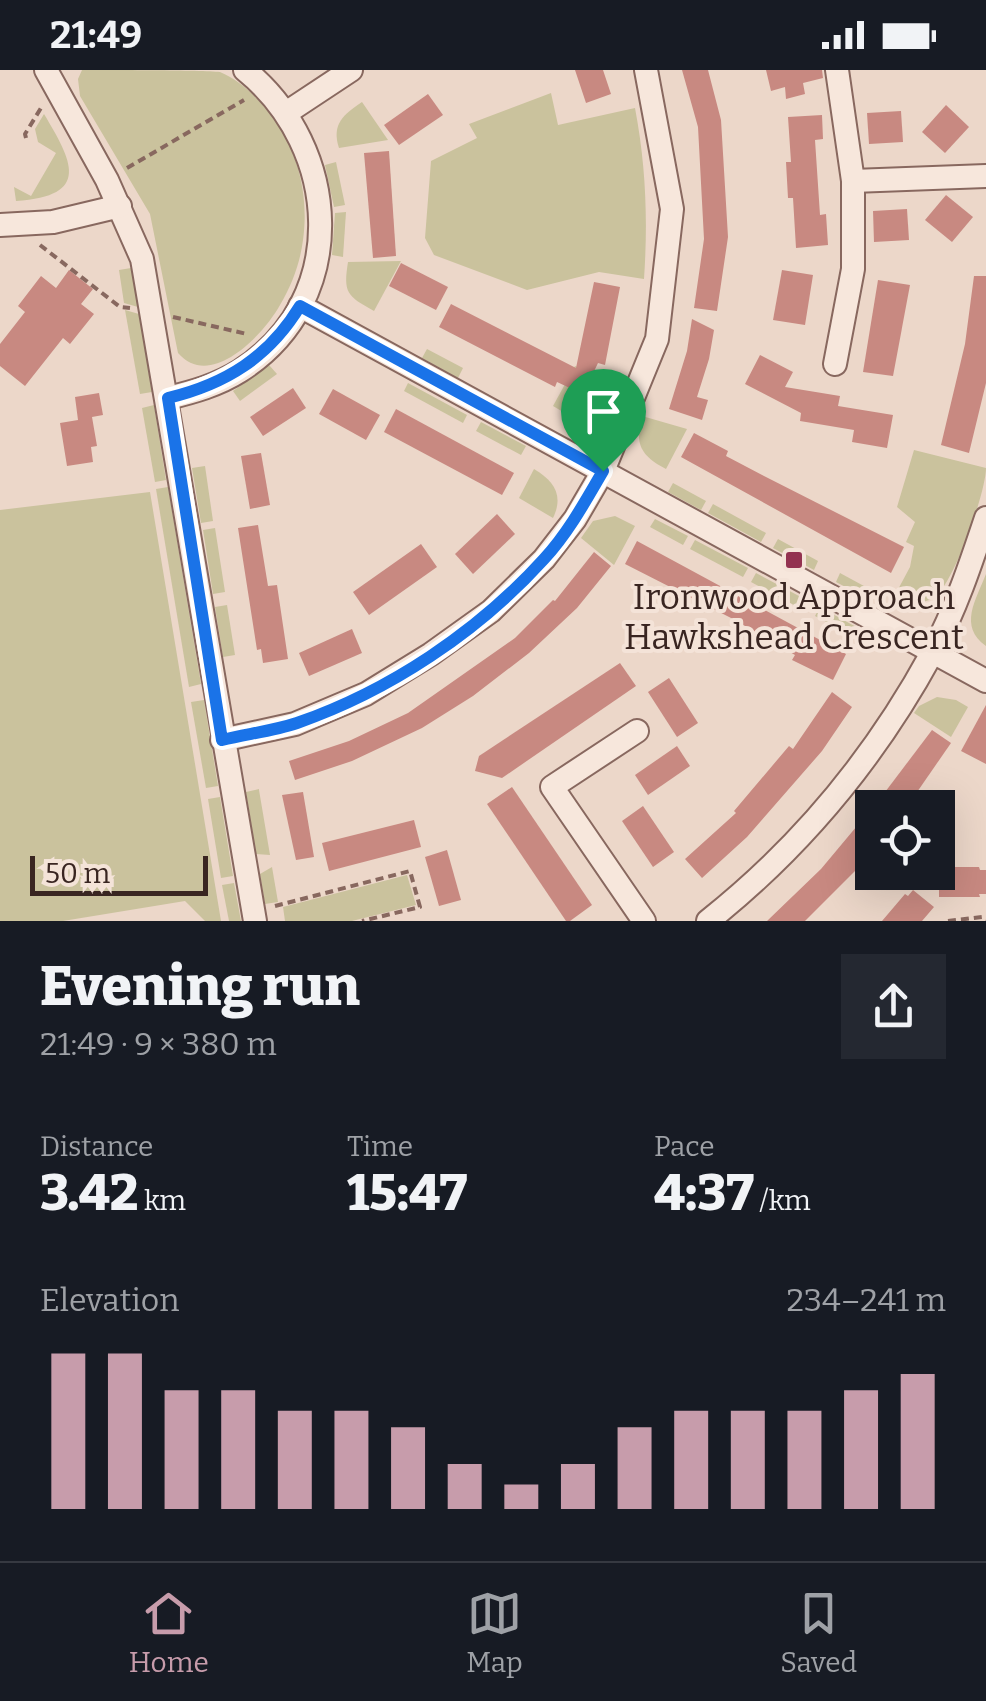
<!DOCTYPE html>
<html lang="en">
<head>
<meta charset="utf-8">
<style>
	body { margin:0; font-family:Bitter,serif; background:#242831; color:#f1f3f6; height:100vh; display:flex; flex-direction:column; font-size:38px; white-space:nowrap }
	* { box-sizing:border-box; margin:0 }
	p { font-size:32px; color:#9ea1a6 }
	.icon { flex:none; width:55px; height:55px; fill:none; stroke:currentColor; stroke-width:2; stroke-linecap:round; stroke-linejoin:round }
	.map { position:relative; height:851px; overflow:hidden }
	.panel { display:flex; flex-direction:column; background:#171b24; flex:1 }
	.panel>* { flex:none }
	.controls { position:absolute; left:855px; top:720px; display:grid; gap:20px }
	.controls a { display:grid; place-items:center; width:100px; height:100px; border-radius:0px; background:#171b24; box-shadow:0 10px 40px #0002; font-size:50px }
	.scale { position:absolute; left:30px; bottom:25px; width:178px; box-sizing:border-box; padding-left:10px; border:5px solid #392521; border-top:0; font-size:28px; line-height:35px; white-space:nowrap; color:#392521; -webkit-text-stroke:8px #f4e3d8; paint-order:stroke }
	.pin { position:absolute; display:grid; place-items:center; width:85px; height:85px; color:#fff; margin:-102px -42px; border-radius:50% 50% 50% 0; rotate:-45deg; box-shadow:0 0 10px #0007 }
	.pin .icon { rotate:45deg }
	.round { display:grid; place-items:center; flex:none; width:105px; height:105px; border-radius:0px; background:#242831 }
	.summary { display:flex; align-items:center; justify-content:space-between; height:170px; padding:0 40px }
	h1 { font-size:55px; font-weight:800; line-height:75px }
	.figures { display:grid; grid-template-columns:repeat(3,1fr); gap:15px; height:170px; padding:10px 40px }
	.figures div { display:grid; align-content:center }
	.figures b { font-size:50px; font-weight:800 }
	.figures small { font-size:28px; font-weight:400 }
	.figures p { font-size:28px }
	.chart { height:280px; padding:20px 40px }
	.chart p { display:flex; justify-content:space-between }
	.chart svg { width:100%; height:180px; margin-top:10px; stroke:#c79cab; stroke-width:6 }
	.status { display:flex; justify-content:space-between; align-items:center; height:70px; padding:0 50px; background:#171b24; direction:ltr }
	.status svg { height:28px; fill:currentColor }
	.tab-bar { display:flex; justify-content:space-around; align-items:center; height:140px; border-top:2px solid #363941; background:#171b24; font-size:28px; color:#9ea1a6 }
	.tab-bar a { display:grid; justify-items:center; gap:5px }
	.tab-bar .on { color:#c79cab }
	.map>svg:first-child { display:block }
	.green { fill:#cac29d }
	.building { fill:#c88981 }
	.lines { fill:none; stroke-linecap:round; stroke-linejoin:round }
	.minor-casing { stroke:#88685f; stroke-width:26 }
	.path { stroke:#88685f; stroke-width:4; stroke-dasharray:8 5; stroke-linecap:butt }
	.minor { stroke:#f7e7dc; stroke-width:22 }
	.route-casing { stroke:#fff; stroke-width:20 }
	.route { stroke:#1a73e8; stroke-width:12 }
	.poi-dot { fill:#933250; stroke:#f4e3d8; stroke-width:4 }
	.labels { text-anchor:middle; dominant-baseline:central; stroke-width:8; stroke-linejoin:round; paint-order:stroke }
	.poi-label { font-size:35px; fill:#392521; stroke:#f4e3d8 }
</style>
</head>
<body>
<div class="status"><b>21:49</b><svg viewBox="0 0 49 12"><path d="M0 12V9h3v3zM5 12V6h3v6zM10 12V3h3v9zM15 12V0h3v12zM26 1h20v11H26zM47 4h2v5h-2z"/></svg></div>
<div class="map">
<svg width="986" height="851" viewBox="0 0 986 851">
	<rect width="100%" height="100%" fill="#ecd7c9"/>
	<g class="green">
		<path d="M82,0C107,0 202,0 220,2C240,10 259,29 272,46C299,82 309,127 303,170C300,193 292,215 280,235C264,264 211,321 178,283L150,144L80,26L78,9Z"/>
		<path d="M551,23L558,55L635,38C646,96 648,150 644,209L599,202L527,220L434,185L425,168L431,91L477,68L469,54Z"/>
		<path d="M362,32L388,70L339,78C331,54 344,44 362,32Z"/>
		<path d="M44,44C72,91 92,126 16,131L14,117L31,126L56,83L38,72L35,59Z"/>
		<path d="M336,92L345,135L334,137L325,95Z"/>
		<path d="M346,142L343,187L332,185L335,143Z"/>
		<path d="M401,191L374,241C347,226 343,223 348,192Z"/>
		<path d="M131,198L138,237L124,233L119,200Z"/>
		<path d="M125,240L139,244L152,322L140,324Z"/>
		<path d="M427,279L463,298L458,308L422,288Z"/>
		<path d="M269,295L277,304L240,331L233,321Z"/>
		<path d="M575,296L621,313L600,346L575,349L553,336Z"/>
		<path d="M408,313L467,345L463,353L404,321Z"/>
		<path d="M154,335L166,410L155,412L142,338Z"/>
		<path d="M642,346L687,359L666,399C641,386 634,374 642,346Z"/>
		<path d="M481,352L526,376L521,385L476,361Z"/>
		<path d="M914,380L986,398C986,422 953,517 933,528C919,536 908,531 895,525L910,497L914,476L906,472L915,452L897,437Z"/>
		<path d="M205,396L213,451L201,453L192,398Z"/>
		<path d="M534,399C554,411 564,425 553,448L519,428Z"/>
		<path d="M673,413L706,431L701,440L668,422Z"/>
		<path d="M168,417L201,614L189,617L156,419Z"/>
		<path d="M150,422L221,851H205L185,831L63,851H0V440Z"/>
		<path d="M713,434L766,463L761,472L708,443Z"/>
		<path d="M615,446L635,456L614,495L581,468L593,451Z"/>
		<path d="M655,449L688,466L683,475L650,457Z"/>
		<path d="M215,458L225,522L213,524L203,460Z"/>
		<path d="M778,469L818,491L814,500L773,478Z"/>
		<path d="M695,470L748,498L743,507L690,479Z"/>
		<path d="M756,503L812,533L807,542L751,512Z"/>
		<path d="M840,503L875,522L870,530L836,512Z"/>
		<path d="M986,504V576C958,556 976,530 986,504Z"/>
		<path d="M227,535L235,585L223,587L215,537Z"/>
		<path d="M820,537L858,558L854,566L815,546Z"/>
		<path d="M937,627L956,630L968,637L951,667L914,643L919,636Z"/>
		<path d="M204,630L218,716L206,718L191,632Z"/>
		<path d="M259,719V720L270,785L256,784L246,722Z"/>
		<path d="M220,727L233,806L221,808L208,729Z"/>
		<path d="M272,797L278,832L265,834L260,804Z"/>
		<path d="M407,805L416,835L352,851H285L283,837Z"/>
		<path d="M234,813L241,851H229L222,815Z"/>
	</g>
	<g class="building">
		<path d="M575,0H603L611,24L586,33Z"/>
		<path d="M682,0H708L721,50L728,167L717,241L694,238L704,169L698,57Z"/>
		<path d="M766,0H822L823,8L803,13L805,24L786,29L785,17L771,21Z"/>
		<path d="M428,24L443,45L399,75L384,55Z"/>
		<path d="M946,35L969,57L945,83L922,62Z"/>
		<path d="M901,41L903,72L869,74L867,43Z"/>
		<path d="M822,45L823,69L815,70L820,145L826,144L828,175L796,178L793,128H788L786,92H791L788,47Z"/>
		<path d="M389,81L396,186L373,188L364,83Z"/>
		<path d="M946,125L973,147L952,172L925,150Z"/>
		<path d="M907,139L909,170L874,172L873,141Z"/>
		<path d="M401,193L448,217L436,240L389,216Z"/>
		<path d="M69,200L93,219L81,234L94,244L70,274L63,268L25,316L0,296V274L25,242L18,236L41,206L56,218Z"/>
		<path d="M782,200L813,205L805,255L773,250Z"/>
		<path d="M974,206H986V313L969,383L941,375L965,274Z"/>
		<path d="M878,210L910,215L893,306L863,302Z"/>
		<path d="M594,212L620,217L605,295L598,293L575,341L568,339L572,319L557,312L555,317L439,257L451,234L576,298Z"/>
		<path d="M692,249L714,260L709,289L697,327L708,330L702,350L669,339L687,281Z"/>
		<path d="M760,285L793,302L785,317L840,326L838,336L893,345L887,378L852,372L854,360L800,351L801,343L745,314Z"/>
		<path d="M293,318L306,338L263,366L250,347Z"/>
		<path d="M333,319L380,345L366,370L319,344Z"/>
		<path d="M99,323L103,345L92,347L97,376L91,377L93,392L67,396L60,353L78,350L75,327Z"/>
		<path d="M396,339L514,403L502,425L384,362Z"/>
		<path d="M694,363L728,381L726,386L764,406L904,477L891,503L681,387Z"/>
		<path d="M261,383L270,435L250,439L241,386Z"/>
		<path d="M497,444L515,464L473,504L455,484Z"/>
		<path d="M258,455L268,516L277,515L288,589L263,593L261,579L257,580L238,458Z"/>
		<path d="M637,471L846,584L833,610L792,590L795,585L733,549L625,494Z"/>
		<path d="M421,474L437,497L369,545L353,522Z"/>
		<path d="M594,482L611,496L577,538L529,583L473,626L422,658L352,691L295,710L289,691L349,671L408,643L515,568L553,530L555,531Z"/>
		<path d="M352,559L362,583L309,606L299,583Z"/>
		<path d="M620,593L636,616L502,708L475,701L479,686Z"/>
		<path d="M669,608L698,653L677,667L648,622Z"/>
		<path d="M832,622L852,637L822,681L747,767L702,808L685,789L736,743L734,741L789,676L793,679Z"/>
		<path d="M986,635V694L961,681Z"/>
		<path d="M932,660L951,673L906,738H873Z"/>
		<path d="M677,676L690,696L648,725L635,705Z"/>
		<path d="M512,717L592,835L570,851H566L487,734Z"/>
		<path d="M303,722L314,787L296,790L282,725Z"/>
		<path d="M643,736L674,782L653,797L622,751Z"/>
		<path d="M872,738V784L805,851H767L821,799Z"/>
		<path d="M414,750L421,777L329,801L322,773Z"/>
		<path d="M447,780L461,830L439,836L425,787Z"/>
		<path d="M948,797H979L980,800H986V824H979L980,827H939V800H947Z"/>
		<path d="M913,820L934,837L922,851H882L905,824L908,826Z"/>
	</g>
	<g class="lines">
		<g class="minor-casing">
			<g id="minor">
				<path d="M46,0L107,110L142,189L255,851"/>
				<path d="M286,43L351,0"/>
				<path d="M853,111L986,106"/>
				<path d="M0,155L53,152L120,136"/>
				<path d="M300,236L986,611"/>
				<path d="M835,294L853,199V111L837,0"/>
				<path d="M168,328C193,322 218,315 240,301C351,230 341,78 245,0"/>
				<path d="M637,661L552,717L644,851"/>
				<path d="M222,670L295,654L366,624L431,584L491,541L544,489L575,449L603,401L657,269L672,139L646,0"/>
				<path d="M708,851C800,778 876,686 932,583C955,541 971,493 986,448"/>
			</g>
		</g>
		<g class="path">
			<path d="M26,68L25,64L41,38"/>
			<path d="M127,98L244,30"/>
			<path d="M40,175L120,237L130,238"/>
			<path d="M173,247L247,264"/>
			<path d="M275,836L410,801L420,837L362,851"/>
			<path d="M948,851L982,847L986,850"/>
		</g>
		<use href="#minor" class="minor"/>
	</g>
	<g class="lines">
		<g class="route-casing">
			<path id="route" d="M300,236L603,401C585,432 568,463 544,489C478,562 389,621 297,653C273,661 246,664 222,670L168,328C226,314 269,287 300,236Z"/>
		</g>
		<use href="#route" class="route"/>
	</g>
	<rect class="poi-dot" x="784" y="480" width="20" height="20" rx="5"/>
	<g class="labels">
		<g class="poi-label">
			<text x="794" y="527">Ironwood Approach<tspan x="794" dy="40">Hawkshead Crescent</tspan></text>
		</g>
	</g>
</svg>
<div class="controls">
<a><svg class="icon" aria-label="locate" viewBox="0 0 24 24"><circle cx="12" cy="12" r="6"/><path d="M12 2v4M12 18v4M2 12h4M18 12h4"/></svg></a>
</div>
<div class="scale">50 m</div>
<div class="pin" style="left:603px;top:401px;background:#1e9e55"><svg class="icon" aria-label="arrive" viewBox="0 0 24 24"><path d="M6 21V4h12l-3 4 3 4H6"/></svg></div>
</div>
<section class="panel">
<div class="summary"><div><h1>Evening run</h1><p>21:49 · 9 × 380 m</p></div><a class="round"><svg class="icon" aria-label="share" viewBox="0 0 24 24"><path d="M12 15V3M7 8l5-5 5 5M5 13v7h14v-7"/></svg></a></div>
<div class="figures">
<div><p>Distance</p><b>3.42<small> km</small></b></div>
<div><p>Time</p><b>15:47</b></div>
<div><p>Pace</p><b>4:37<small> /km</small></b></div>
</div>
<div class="chart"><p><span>Elevation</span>234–241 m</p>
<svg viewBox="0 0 160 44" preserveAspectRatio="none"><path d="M5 44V6M15 44V6M25 44V15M35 44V15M45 44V20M55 44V20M65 44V24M75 44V33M85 44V38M95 44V33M105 44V24M115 44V20M125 44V20M135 44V20M145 44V15M155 44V11"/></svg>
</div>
</section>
<nav class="tab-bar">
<a class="on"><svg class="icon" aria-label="home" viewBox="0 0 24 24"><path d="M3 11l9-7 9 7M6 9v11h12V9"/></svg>Home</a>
<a><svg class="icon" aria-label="map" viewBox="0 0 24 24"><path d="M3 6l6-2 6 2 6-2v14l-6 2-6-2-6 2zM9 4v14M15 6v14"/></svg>Map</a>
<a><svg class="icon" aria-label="saved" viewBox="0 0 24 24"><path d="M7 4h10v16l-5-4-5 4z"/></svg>Saved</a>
</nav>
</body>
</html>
